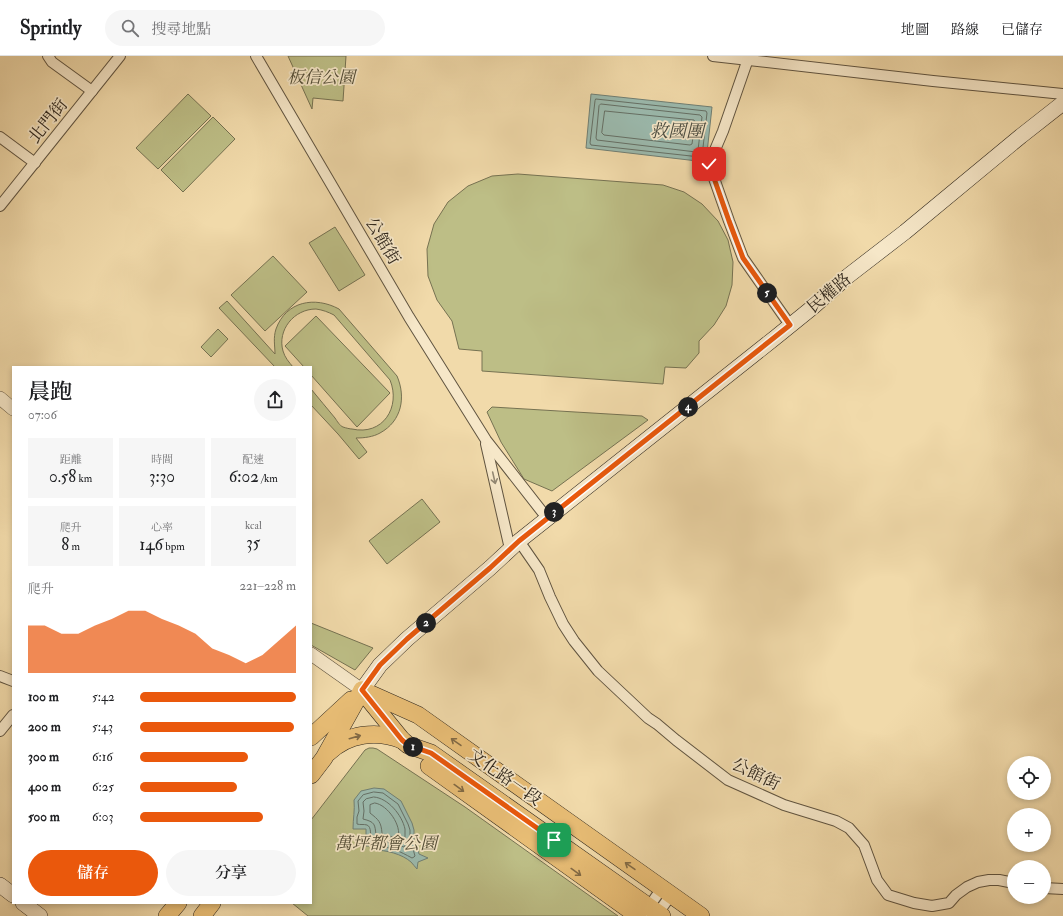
<!DOCTYPE html>
<html lang="zh-TW">
<head>
<meta charset="utf-8">
<style>
	body { margin:0; font-family:"IM FELL Double Pica","Noto Serif TC",serif; background:#f6f6f6; color:#202124; height:100vh; display:flex; flex-direction:column; font-size:15px; white-space:nowrap }
	* { box-sizing:border-box; margin:0 }
	p { font-size:13px; color:#757577 }
	.icon { flex:none; width:22px; height:22px; fill:none; stroke:currentColor; stroke-width:2; stroke-linecap:round; stroke-linejoin:round }
	.map { position:relative; flex:1; overflow:hidden }
	.drawer { position:absolute; left:12px; top:310px; width:300px; height:538px; display:flex; flex-direction:column; background:#fff; border-radius:0px; box-shadow:0 2px 6px #0003 }
	.drawer>* { flex:none }
	.buttons { position:absolute; left:1007px; top:700px; display:grid; gap:8px }
	.buttons a { display:grid; place-items:center; width:44px; height:44px; border-radius:50%; background:#fff; box-shadow:0 2px 6px #0003; font-size:20px }
	.pin { position:absolute; display:grid; place-items:center; width:34px; height:34px; color:#fff; margin:-17px; border-radius:8px; box-shadow:0 2px 6px #0006 }
	.km { position:absolute; width:20px; height:20px; margin:-10px; border-radius:50%; background:#222; color:#fff; font-size:11px; line-height:20px; text-align:center }
	.round { display:grid; place-items:center; flex:none; width:42px; height:42px; border-radius:21px; background:#f6f6f6 }
	.summary { display:flex; align-items:center; justify-content:space-between; height:68px; padding:0 16px }
	h1 { font-size:22px; font-weight:600; line-height:30px }
	.figures { display:grid; grid-template-columns:repeat(3,1fr); gap:6px; height:68px; padding:4px 16px }
	.figures div { display:grid; align-content:center; border-radius:0px; background:#f6f6f6; text-align:center }
	.figures b { font-size:17px; font-weight:600 }
	.figures small { font-size:11px; font-weight:400 }
	.figures p { font-size:11px }
	.chart { height:112px; padding:8px 16px }
	.chart p { display:flex; justify-content:space-between }
	.chart svg { width:100%; height:72px; margin-top:4px; fill:#ea580c; opacity:.7 }
	.action { display:flex; gap:8px; margin-top:auto; padding:8px 16px }
	.action a { flex:1; height:46px; border-radius:24px; background:#ea580c; color:#fff; font-size:16px; font-weight:600; line-height:46px; text-align:center }
	.action a+a { background:#f6f6f6; color:#202124 }
	ul { padding:0 16px; list-style:none; font-size:13px }
	li { display:grid; grid-template-columns:64px 48px 1fr; align-items:center; height:30px }
	li i { height:10px; border-radius:5px; background:#ea580c }
	header { display:flex; align-items:center; gap:24px; box-sizing:border-box; height:56px; padding:0 20px; background:#fff; border-bottom:1px solid #e0e0e0 }
	header strong { font-size:19px }
	nav { display:flex; gap:22px; margin-inline-start:auto; font-size:14px }
	.search { width:280px; height:36px; background:#f6f6f6; display:flex; align-items:center; gap:10px; box-sizing:border-box; padding:0 14px; border-radius:22px; color:#757577; font-size:15px }
	.map>svg:first-child { display:block }
	.green { fill:#bdbe86; stroke:#767252 }
	.water { fill:#9bbaae; stroke:#707f74 }
	.lines { fill:none; stroke-linecap:round; stroke-linejoin:round }
	.shore { stroke:#657066; stroke-width:1 }
	.minor-casing { stroke:#605440; stroke-width:12 }
	.tertiary-casing { stroke:#605440; stroke-width:14 }
	.secondary-casing { stroke:#2f271d; stroke-width:16 }
	.primary-casing { stroke:#2f271d; stroke-width:18 }
	.minor { stroke:#f6e7c8; stroke-width:10 }
	.tertiary { stroke:#f6e7c8; stroke-width:13 }
	.secondary { stroke:#f6e7c8; stroke-width:15 }
	.primary { stroke:#e8bd75; stroke-width:17 }
	.oneway { stroke:#928772 }
	.oneway2 { stroke:#826a45 }
	.route-casing { stroke:#fff; stroke-width:8 }
	.route { stroke:#ea580c; stroke-width:5 }
	.labels { text-anchor:middle; dominant-baseline:central; stroke-width:3.5; stroke-linejoin:round; paint-order:stroke }
	.park-label { font-size:17px; font-style:italic; fill:#524d37; stroke:#f6e7c8 }
	.street-label { font-size:17px; fill:#2f271d; stroke:#f6e7c8 }
	.water-label { font-size:18px; font-style:italic; fill:#4a4c41; stroke:#f6e7c8 }
</style>
</head>
<body>
<header>
<strong>Sprintly</strong>
<div class="search"><svg class="icon" aria-label="search" viewBox="0 0 24 24"><circle cx="10" cy="10" r="6"/><path d="M15 15l6 6"/></svg>搜尋地點</div>
<nav><a>地圖</a><a>路線</a><a>已儲存</a></nav>
</header>
<div class="map">
<svg width="1063" height="860" viewBox="0 0 1063 860">
	<rect width="100%" height="100%" fill="#f1daaa"/>
	<filter id="stains"><feTurbulence type="fractalNoise" baseFrequency=".005" numOctaves="4"/><feColorMatrix values="0 0 0 0 .2 0 0 0 0 .09 0 0 0 0 .02 0 0 0 .5 -.17"/></filter>
	<radialGradient id="worn" r=".72"><stop offset=".6" stop-color="#630" stop-opacity="0"/><stop offset="1" stop-color="#630" stop-opacity=".3"/></radialGradient>
	<g class="green">
		<path d="M288,0H346L343,45L313,42L312,53Z"/>
		<path d="M188,38L211,60L158,113L136,92Z"/>
		<path d="M213,61L235,83L183,136L161,114Z"/>
		<path d="M518,118L663,129L684,136L702,148L718,165L728,184L733,206L732,229L726,250L714,269L699,285V297L686,312L665,311L663,328L482,315V295L459,293L452,265L437,244L428,220L427,193L434,168L448,146L468,130L492,120Z"/>
		<path d="M335,171L365,219L339,235L309,187Z"/>
		<path d="M273,200L307,236L265,275L231,239Z"/>
		<path d="M227,245L275,298C275,290 273,282 276,273C286,245 315,240 339,253L397,320C406,341 402,365 380,377C373,381 364,382 356,382L367,396L359,403L338,378L311,349V333C319,343 327,352 335,362C337,365 340,370 343,371C346,372 350,373 352,373C383,380 401,351 390,324L334,259C328,256 323,254 316,253C294,253 277,274 283,295C285,302 289,306 293,311H275L219,252Z"/>
		<path d="M316,260L390,337L357,371L311,319V311H304L285,290Z"/>
		<path d="M218,273L228,283L211,301L201,291Z"/>
		<path d="M492,351L642,360L648,364L552,435L524,423L501,386L487,356Z"/>
		<path d="M422,443L440,466L387,508L369,485Z"/>
		<path d="M311,567L373,592L355,614L311,589Z"/>
		<path d="M369,692H373L377,693L465,751L618,860H308L292,847H311V764L365,694Z"/>
	</g>
	<g class="water">
		<path d="M591,38L712,51L706,106L586,92Z"/>
		<path d="M374,732L384,733L401,745L412,767L414,774V788L417,790L419,798L428,802L418,806L417,813C415,811 413,808 411,806C402,798 386,794 374,794L373,790H366V773H353C353,763 355,754 354,744L361,735Z"/>
	</g>
	<g class="lines">
		<g class="shore">
			<path d="M596,43L706,55L707,57L702,100L700,101L591,89L590,87L595,45Z"/>
			<path d="M601,48L700,59L702,61L698,94L696,96L597,84L596,82L599,50Z"/>
			<path d="M605,55L694,64L695,66L692,88L690,89L604,79L602,77Z"/>
			<path d="M374,736L383,737L398,748L408,768L410,774V789L413,793L415,800L414,801L412,802C399,795 393,792 378,790L376,787L371,785C370,780 372,771 367,769C364,768 360,769 357,768V761L359,755L358,745L363,739Z"/>
			<path d="M374,741C388,742 402,759 405,773C405,778 405,784 405,789L404,791L388,786L381,785L376,780C375,768 375,766 363,763L364,755L363,746L366,743Z"/>
			<path d="M375,747C388,749 402,770 398,782L384,779L382,777C381,766 379,764 370,757V749Z"/>
		</g>
		<g class="minor-casing">
			<g id="minor">
				<path d="M48,0L52,6L92,35"/>
				<path d="M256,0L409,261L486,384L547,462"/>
				<path d="M713,0L933,25L1063,38"/>
				<path d="M749,0L723,75L709,108L729,165L743,202L790,269"/>
				<path d="M0,81L35,107"/>
				<path d="M0,150L120,0"/>
				<path d="M486,388L510,493"/>
				<path d="M519,485L539,514L550,541L563,568L574,585L598,615L648,662L657,668L676,684L728,724L784,749L836,765L849,772L864,789L877,824L888,839L914,847L932,850L949,847L956,839L967,831L978,826L989,824H999L1014,827"/>
				<path d="M0,620L13,625"/>
				<path d="M0,675L13,659"/>
				<path d="M1044,832L1063,833"/>
				<path d="M646,855L662,832"/>
				<path d="M656,860L671,839"/>
			</g>
		</g>
		<g class="tertiary-casing">
			<g id="tertiary">
				<path d="M0,342L13,353"/>
				<path d="M311,598L362,634"/>
			</g>
		</g>
		<g class="secondary-casing">
			<g id="secondary">
				<path d="M362,634L380,609L407,583L490,512L519,485L776,281L813,251L848,220L905,176L1021,80L1063,47"/>
				<path d="M0,829L13,839"/>
				<path d="M23,847L40,860"/>
			</g>
		</g>
		<g class="primary-casing">
			<g id="primary">
				<path d="M362,634L418,659L701,860"/>
				<path d="M363,636L402,684L408,689L431,697L662,860"/>
				<path d="M311,681L351,644"/>
				<path d="M328,697C348,677 377,674 402,684"/>
				<path d="M429,710L638,860"/>
				<path d="M311,719L324,702L362,634"/>
				<path d="M167,860L178,847"/>
				<path d="M202,860L212,847"/>
			</g>
		</g>
		<use href="#minor" class="minor"/>
		<use href="#tertiary" class="tertiary"/>
		<use href="#secondary" class="secondary"/>
		<use href="#primary" class="primary"/>
	</g>
	<defs><path id="oneway-shaft" d="M-6 0H5M1.5-3L5.5 0L1.5 3" fill="none" stroke-width="1.6" stroke-linecap="round" stroke-linejoin="round"/></defs>
	<use class="oneway" href="#oneway-shaft" transform="translate(494 422) rotate(77)"/>
	<g class="oneway2">
		<use href="#oneway-shaft" transform="translate(355 681) rotate(-16)"/>
		<use href="#oneway-shaft" transform="translate(456 686) rotate(-145)"/>
		<use href="#oneway-shaft" transform="translate(459 732) rotate(36)"/>
		<use href="#oneway-shaft" transform="translate(630 810) rotate(-145)"/>
		<use href="#oneway-shaft" transform="translate(576 816) rotate(36)"/>
	</g>
	<g class="lines">
		<g class="route-casing">
			<path id="route" d="M554,784L431,697L408,689L402,684L362,634L380,609L407,583L490,512L519,485L790,269L743,202L729,165L709,108"/>
		</g>
		<use href="#route" class="route"/>
	</g>
	<g class="labels">
		<g class="park-label">
			<text x="321" y="21">板信公園</text>
			<text x="386" y="787">萬坪都會公園</text>
		</g>
		<g class="street-label">
			<text transform="translate(48 65) rotate(-51)">北門街</text>
			<text transform="translate(383 185) rotate(60)">公館街</text>
			<text transform="translate(829 237) rotate(-40)">民權路</text>
			<text transform="translate(756 718) rotate(26)">公館街</text>
			<text transform="translate(505 721) rotate(35)">文化路一段</text>
		</g>
		<g class="water-label">
			<text x="677" y="75">救國團</text>
		</g>
	</g>
	<rect width="100%" height="100%" filter="url(#stains)"/>
	<rect width="100%" height="100%" fill="url(#worn)"/>
</svg>
<div class="buttons">
<a><svg class="icon" aria-label="locate" viewBox="0 0 24 24"><circle cx="12" cy="12" r="6"/><path d="M12 2v4M12 18v4M2 12h4M18 12h4"/></svg></a>
<a>+</a>
<a>−</a>
</div>
<div class="pin" style="left:554px;top:784px;background:#1e9e55"><svg class="icon" aria-label="arrive" viewBox="0 0 24 24"><path d="M6 21V4h12l-3 4 3 4H6"/></svg></div>
<div class="pin" style="left:709px;top:108px;background:#d93025"><svg class="icon" aria-label="check" viewBox="0 0 24 24"><path d="M5 12l5 5 9-10"/></svg></div>
<b class="km" style="left:413px;top:691px">1</b>
<b class="km" style="left:426px;top:567px">2</b>
<b class="km" style="left:554px;top:456px">3</b>
<b class="km" style="left:688px;top:351px">4</b>
<b class="km" style="left:767px;top:237px">5</b>
<section class="drawer">
<div class="summary"><div><h1>晨跑</h1><p>07:06</p></div><a class="round"><svg class="icon" aria-label="share" viewBox="0 0 24 24"><path d="M12 15V3M7 8l5-5 5 5M5 13v7h14v-7"/></svg></a></div>
<div class="figures">
<div><p>距離</p><b>0.58<small> km</small></b></div>
<div><p>時間</p><b>3:30</b></div>
<div><p>配速</p><b>6:02<small> /km</small></b></div>
</div>
<div class="figures">
<div><p>爬升</p><b>8<small> m</small></b></div>
<div><p>心率</p><b>146<small> bpm</small></b></div>
<div><p>kcal</p><b>35</b></div>
</div>
<div class="chart"><p><span>爬升</span>221–228 m</p>
<svg viewBox="0 0 160 44" preserveAspectRatio="none"><path d="M0 44V15L10 15L20 20L30 20L40 15L50 11L60 6L70 6L80 11L90 15L100 20L110 29L120 33L130 38L140 33L150 24L160 15V44z"/></svg>
</div>
<ul>
<li><b>100 m</b>5:42<i style="width:100%"></i></li>
<li><b>200 m</b>5:43<i style="width:99%"></i></li>
<li><b>300 m</b>6:16<i style="width:69%"></i></li>
<li><b>400 m</b>6:25<i style="width:62%"></i></li>
<li><b>500 m</b>6:03<i style="width:79%"></i></li>
</ul>
<div class="action"><a>儲存</a><a>分享</a></div>
</section>
</div>
</body>
</html>
